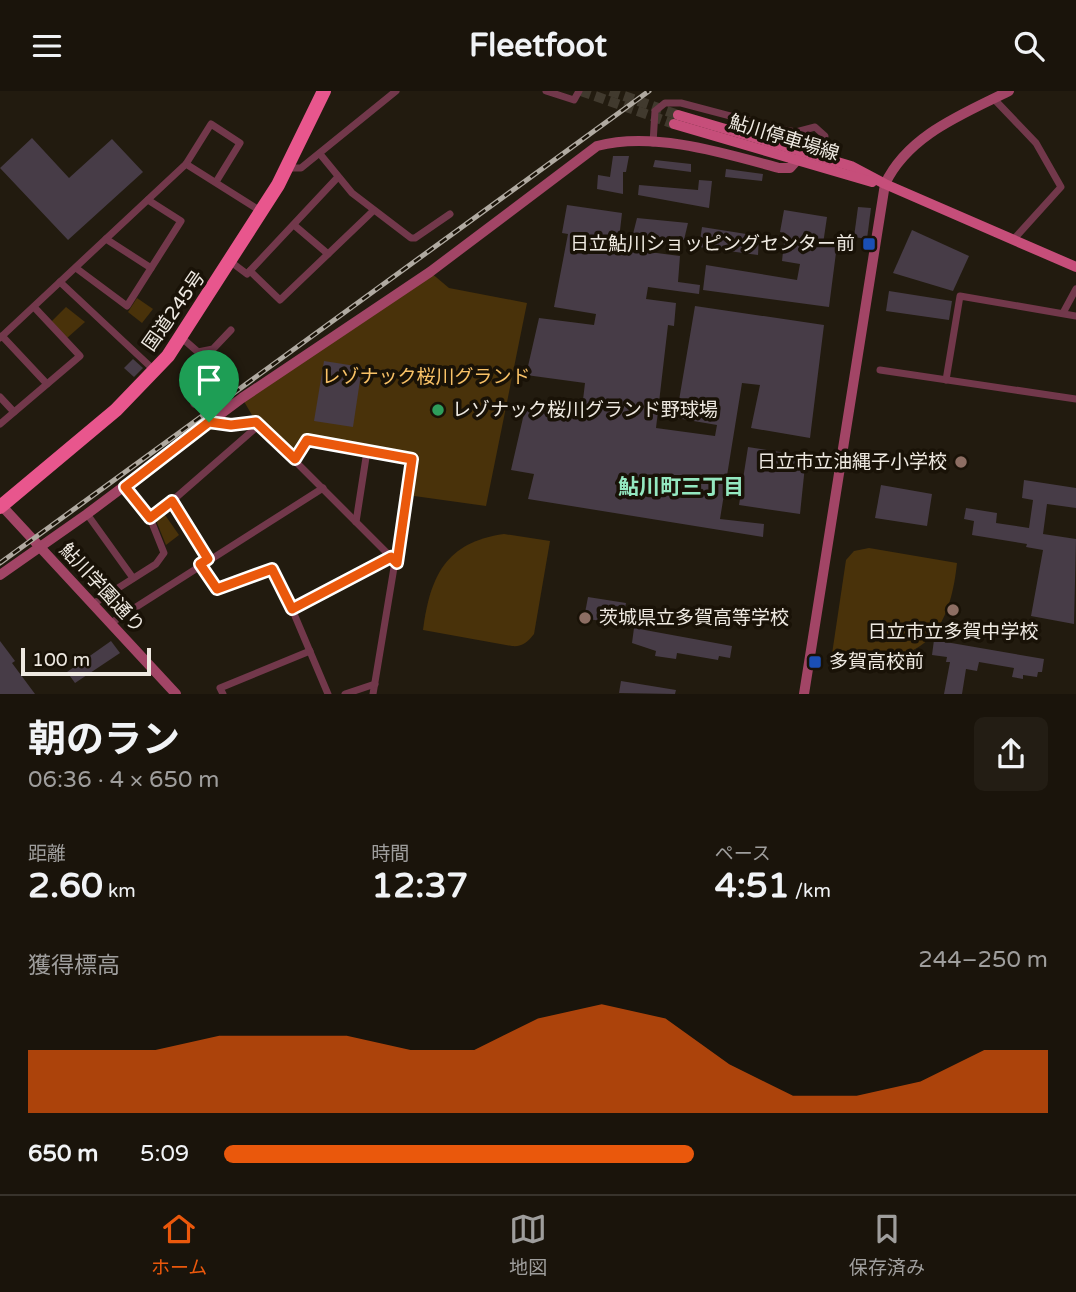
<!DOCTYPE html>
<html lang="ja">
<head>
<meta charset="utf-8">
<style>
	body { margin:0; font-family:"Varela Round","Noto Sans JP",sans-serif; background:#231d14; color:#f1f3f6; height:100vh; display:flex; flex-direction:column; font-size:26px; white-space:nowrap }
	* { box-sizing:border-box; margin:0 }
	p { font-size:23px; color:#9f9e9d }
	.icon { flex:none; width:38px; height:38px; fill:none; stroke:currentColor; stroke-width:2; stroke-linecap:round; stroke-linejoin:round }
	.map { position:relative; height:603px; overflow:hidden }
	.details { display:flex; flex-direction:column; background:#1a140b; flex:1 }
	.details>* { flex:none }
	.scale { position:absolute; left:21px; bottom:18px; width:130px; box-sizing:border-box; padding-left:7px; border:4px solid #eee9e1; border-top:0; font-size:19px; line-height:24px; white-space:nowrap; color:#eee9e1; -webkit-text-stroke:5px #191207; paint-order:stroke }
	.pin { position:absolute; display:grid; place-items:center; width:60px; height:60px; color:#fff; margin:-72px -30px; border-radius:50% 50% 50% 0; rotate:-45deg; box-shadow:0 0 7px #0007 }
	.pin .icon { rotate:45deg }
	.round { display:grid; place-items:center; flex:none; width:74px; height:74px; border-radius:10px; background:#231d14 }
	.overview { display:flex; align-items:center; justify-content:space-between; height:119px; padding:0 28px }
	h1 { font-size:38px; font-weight:700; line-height:52px }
	.figures { display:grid; grid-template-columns:repeat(3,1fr); gap:10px; height:119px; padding:7px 28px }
	.figures div { display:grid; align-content:center }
	.figures b { font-size:35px; font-weight:700 }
	.figures small { font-size:19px; font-weight:400 }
	.figures p { font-size:19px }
	.chart { height:196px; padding:14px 28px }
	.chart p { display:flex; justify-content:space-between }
	.chart svg { width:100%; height:126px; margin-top:7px; fill:#ea580c; opacity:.7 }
	ul { padding:0 28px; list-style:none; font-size:23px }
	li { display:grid; grid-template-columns:112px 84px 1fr; align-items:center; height:52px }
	li i { height:18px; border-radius:9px; background:#ea580c }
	header { display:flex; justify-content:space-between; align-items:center; height:91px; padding:0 28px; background:#1a140b; font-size:32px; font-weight:700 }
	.tab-bar { display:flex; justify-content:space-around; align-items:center; height:98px; border-top:2px solid #38332c; background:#1a140b; font-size:19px; color:#9f9e9d }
	.tab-bar a { display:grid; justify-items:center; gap:4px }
	.tab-bar .on { color:#ea580c }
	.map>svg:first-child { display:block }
	.green { fill:#49320a }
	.building { fill:#473c47 }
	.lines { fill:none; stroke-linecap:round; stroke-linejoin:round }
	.primary-tunnel { stroke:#413a2e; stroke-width:10; stroke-dasharray:10 5; stroke-linecap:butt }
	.street { stroke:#72384b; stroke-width:7 }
	.secondary { stroke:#a24566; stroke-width:10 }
	.primary { stroke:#c64e7a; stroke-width:10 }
	.highway { stroke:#e8568d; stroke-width:14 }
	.rail-casing { stroke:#b0aaa1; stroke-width:5 }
	.rail { stroke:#191207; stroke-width:2.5; stroke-dasharray:8; stroke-linecap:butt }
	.route-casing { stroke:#fff; stroke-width:14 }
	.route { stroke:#ea580c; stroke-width:9 }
	.transit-dot { fill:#1a4fb4; stroke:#191207; stroke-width:2.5 }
	.leisure-dot { fill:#2e9e5b; stroke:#191207; stroke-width:2.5 }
	.education-dot { fill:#8d6e63; stroke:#191207; stroke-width:2.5 }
	.labels { text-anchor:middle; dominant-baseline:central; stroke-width:7; stroke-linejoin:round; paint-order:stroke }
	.street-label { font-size:19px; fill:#eee9e1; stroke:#191207 }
	.poi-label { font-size:19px; fill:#eee9e1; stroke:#191207; text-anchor:start }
	.park-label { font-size:19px; fill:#f9c267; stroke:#191207 }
	.neighbourhood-label { font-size:21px; font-weight:bold; fill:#94e8c0; stroke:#191207 }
</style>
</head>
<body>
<header><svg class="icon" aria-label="menu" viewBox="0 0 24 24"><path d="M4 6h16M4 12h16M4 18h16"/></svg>Fleetfoot<svg class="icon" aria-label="search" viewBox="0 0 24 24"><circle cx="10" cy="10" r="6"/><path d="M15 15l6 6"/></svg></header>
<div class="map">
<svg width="1076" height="603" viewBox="0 0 1076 603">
	<rect width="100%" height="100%" fill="#221b0f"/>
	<g class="green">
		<path d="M430,181L449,197L527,212L486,415L407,404L412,369L307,349L295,368L256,331L242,307Z"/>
		<path d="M137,207L153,218L142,232L128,221Z"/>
		<path d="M66,216L85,231L67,247L51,231Z"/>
		<path d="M163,421L179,444L166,454L155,427Z"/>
		<path d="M504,443L550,450L534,543C528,551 522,556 512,555L423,539C430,485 446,451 504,443Z"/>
		<path d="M869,457L957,472C948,556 912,577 832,563L846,469L854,460Z"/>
	</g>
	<g class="building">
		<path d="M32,47L69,87L112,48L143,81L68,149L0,77Z"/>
		<path d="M613,65H629L626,81H623V103L597,98L598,84L610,86Z"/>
		<path d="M655,69L691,73V81L653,76Z"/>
		<path d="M726,78L763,83L762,90L725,86Z"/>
		<path d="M699,89L712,90L709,117L638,104L639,94L698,99Z"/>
		<path d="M567,114L622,122L618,157L680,165L678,191L700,194L699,203L648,196L646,208L676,212L674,235L668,234L656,337L715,345L717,334L676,327L695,215L824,234L810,347L751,337L760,294L742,292L720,428L764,433L763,446L528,408L534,383L511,379L525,318L581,326L585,292L526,284L539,227L594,234L596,223L554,216L568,143L562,142Z"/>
		<path d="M858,116L871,117L867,148L854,146Z"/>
		<path d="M784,119L827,126L823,153L837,154L829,216L703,199L706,174L797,189L800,173L782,170L785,142L780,141Z"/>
		<path d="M637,127L688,132L684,149L633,143Z"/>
		<path d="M702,136L759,145L758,164L699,156Z"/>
		<path d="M912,139L969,165L953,200L893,182Z"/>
		<path d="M889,200L952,210L949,229L886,220Z"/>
		<path d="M133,268L143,277L134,286L124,277Z"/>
		<path d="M324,270L362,276L353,336L314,330Z"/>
		<path d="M748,356L806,365L800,423L739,414Z"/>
		<path d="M1024,389L1076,397V417L1047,413L1043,443L1076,448L1074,533L1031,525L1043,459L1026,456L1027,453L972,444L974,430L964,428L966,417L997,422L996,432L1029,437L1033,409L1022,407Z"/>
		<path d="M881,394L932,403L927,435L875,427Z"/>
		<path d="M588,506L626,512L622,534L584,527Z"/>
		<path d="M634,537L732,555L730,567L719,565L718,569L677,562L676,568L655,565L656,560L632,552Z"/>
		<path d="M934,549L1044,568L1042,581H1038L1037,586L1023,584V588L1012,586L1014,577L979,571L977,580L966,578L962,603H944L950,571H946L947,566L932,564Z"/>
		<path d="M0,550L15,570L12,572L35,603H0Z"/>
		<path d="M111,550L120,562L75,592L67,581Z"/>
		<path d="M621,590L676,599L675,603L619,602Z"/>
	</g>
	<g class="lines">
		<g class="primary-tunnel">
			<path d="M581,0L674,33"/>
			<path d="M610,0L678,24"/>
		</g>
		<g class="street">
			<path d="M546,0L574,9L579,0"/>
			<path d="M994,8L1036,52L1061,96L1013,149"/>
			<path d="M653,52L655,20L665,12H681L784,39L796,41L815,36L825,45L823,66"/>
			<path d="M320,63L352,102L411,147H415L450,123"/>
			<path d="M186,73L211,33L240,52L216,91"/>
			<path d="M288,77H301L396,0"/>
			<path d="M294,134L328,163"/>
			<path d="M106,148L151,177"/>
			<path d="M231,171L247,183L338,86"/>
			<path d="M76,177L127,215L181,130L148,109"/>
			<path d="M250,180L280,209L373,120"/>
			<path d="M60,191L155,280"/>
			<path d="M1063,222L1076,198"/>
			<path d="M2,245L47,293"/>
			<path d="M0,247L186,73L262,121"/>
			<path d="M182,247L198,261L222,293L194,313"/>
			<path d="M198,261L213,258L231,239"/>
			<path d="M880,279L1076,308"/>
			<path d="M946,289L960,205L1076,225"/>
			<path d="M0,306L14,321"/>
			<path d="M211,331H256L397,472"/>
			<path d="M0,333L80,265L34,216"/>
			<path d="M295,368L307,349L412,368L373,603"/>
			<path d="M172,410L259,334"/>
			<path d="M87,423L133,487"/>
			<path d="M150,427L172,410L208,468"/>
			<path d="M356,431L367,360"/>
			<path d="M200,473L217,497L272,478L292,518"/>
			<path d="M93,513L156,473L164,462L150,427L125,396"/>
			<path d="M111,532L323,397"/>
			<path d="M223,603L220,597L310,560"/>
			<path d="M328,603L292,518L391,466"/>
			<path d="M345,603L375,593"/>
		</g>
		<g class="secondary">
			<path d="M0,413L176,603"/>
			<path d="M0,484L87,423L242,307L430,181L597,55C653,40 724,62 779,77H790L798,68"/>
			<path d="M804,603L885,93C908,44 963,23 1009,0"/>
		</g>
		<g class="primary">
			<path d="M678,24L851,75L885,93L1076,176"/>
			<path d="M674,33L872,91"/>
		</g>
		<path class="highway" d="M0,416L116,319L168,265L278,94L324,0"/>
		<g class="rail-casing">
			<path id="rail" d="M0,472L649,0"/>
		</g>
		<use href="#rail" class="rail"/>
	</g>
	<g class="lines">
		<g class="route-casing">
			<path id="route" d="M209,331L231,334L256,331L295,368L307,349L412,368L397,472L391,466L292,518L272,478L217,498L200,473L208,468L172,410L150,427L125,396Z"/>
		</g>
		<use href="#route" class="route"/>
	</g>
	<g class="transit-dot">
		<rect x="862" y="146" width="14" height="14" rx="3.5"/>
		<rect x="808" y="564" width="14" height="14" rx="3.5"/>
	</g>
	<circle class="leisure-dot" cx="438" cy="319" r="7"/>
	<g class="education-dot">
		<circle cx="961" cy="371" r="7"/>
		<circle cx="953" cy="519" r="7"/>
		<circle cx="585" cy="527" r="7"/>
	</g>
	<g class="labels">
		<g class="street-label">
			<text transform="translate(784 47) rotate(17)">鮎川停車場線</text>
			<text transform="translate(174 220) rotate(-55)">国道245号</text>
			<text transform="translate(102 497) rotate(47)">鮎川学園通り</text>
		</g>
		<g class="poi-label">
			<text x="855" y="153" text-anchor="end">日立鮎川ショッピングセンター前</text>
			<text x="452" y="319">レゾナック桜川グランド野球場</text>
			<text x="947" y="371" text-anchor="end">日立市立油縄子小学校</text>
			<text x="599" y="527">茨城県立多賀高等学校</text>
			<text x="953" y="541" text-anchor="middle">日立市立多賀中学校</text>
			<text x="829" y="571">多賀高校前</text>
		</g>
		<g class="park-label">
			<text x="426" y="286">レゾナック桜川グランド</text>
		</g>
		<g class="neighbourhood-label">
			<text x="681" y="396">鮎川町三丁目</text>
		</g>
	</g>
</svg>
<div class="scale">100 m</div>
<div class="pin" style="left:209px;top:331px;background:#1e9e55"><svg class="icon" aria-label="arrive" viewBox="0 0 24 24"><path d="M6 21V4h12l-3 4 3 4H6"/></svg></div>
</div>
<section class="details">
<div class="overview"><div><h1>朝のラン</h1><p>06:36 · 4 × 650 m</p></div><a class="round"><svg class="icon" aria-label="share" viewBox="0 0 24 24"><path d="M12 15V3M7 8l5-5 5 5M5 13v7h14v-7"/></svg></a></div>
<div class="figures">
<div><p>距離</p><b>2.60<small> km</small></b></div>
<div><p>時間</p><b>12:37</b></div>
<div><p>ペース</p><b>4:51<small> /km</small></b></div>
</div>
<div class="chart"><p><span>獲得標高</span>244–250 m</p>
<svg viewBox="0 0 160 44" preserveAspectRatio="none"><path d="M0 44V22L10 22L20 22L30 17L40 17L50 17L60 22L70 22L80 11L90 6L100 11L110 27L120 38L130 38L140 33L150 22L160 22V44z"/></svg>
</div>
<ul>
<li><b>650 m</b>5:09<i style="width:57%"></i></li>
</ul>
</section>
<nav class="tab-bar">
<a class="on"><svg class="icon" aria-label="home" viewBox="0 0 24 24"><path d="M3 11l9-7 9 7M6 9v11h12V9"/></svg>ホーム</a>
<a><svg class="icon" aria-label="map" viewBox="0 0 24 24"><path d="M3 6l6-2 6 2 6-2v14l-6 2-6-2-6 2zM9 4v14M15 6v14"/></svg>地図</a>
<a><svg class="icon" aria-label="saved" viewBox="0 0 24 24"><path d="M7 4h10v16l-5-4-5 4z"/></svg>保存済み</a>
</nav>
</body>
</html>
